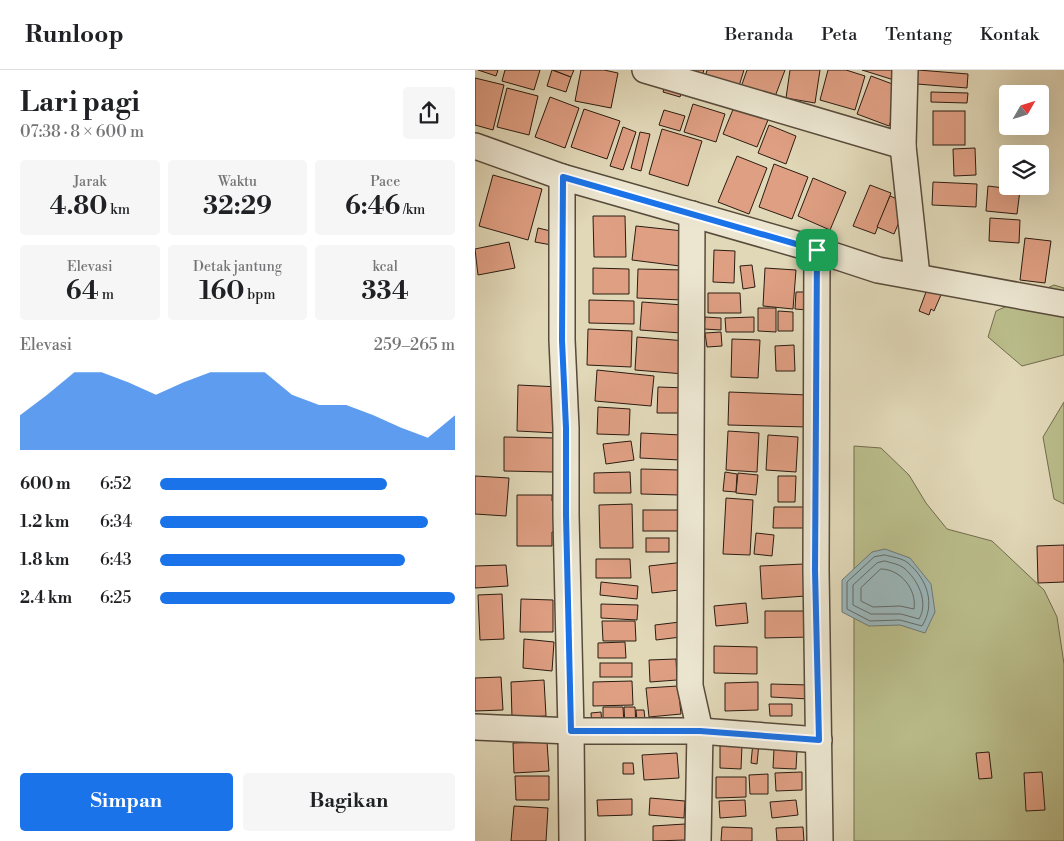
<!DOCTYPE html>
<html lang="id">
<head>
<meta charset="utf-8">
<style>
	body { margin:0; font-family:"Libre Bodoni",serif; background:#f6f6f6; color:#202124; height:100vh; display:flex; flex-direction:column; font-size:19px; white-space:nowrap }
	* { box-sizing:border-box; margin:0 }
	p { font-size:16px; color:#757577 }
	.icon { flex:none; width:28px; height:28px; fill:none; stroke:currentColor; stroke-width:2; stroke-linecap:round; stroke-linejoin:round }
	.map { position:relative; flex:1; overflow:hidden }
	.side { display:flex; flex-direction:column; background:#fff; width:475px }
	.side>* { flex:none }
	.needle { width:32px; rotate:51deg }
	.buttons { position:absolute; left:524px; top:15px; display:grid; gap:10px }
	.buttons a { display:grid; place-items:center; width:50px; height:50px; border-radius:5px; background:#fff; box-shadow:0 5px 20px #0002; font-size:25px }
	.pin { position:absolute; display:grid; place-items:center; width:42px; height:42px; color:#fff; margin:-21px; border-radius:10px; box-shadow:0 2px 8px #0006 }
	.round { display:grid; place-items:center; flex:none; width:52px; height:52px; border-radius:5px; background:#f6f6f6 }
	.headline { display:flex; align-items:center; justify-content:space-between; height:85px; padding:0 20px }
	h1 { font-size:28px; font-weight:800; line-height:38px }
	.stats { display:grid; grid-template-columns:repeat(3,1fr); gap:8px; height:85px; padding:5px 20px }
	.stats div { display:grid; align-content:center; border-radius:5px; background:#f6f6f6; text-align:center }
	.stats b { font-size:25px; font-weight:800 }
	.stats small { font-size:14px; font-weight:400 }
	.stats p { font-size:14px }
	.chart { height:140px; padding:10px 20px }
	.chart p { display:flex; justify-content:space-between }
	.chart svg { width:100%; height:90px; margin-top:5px; fill:#1a73e8; opacity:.7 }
	.cta { display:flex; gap:10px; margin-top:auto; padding:10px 20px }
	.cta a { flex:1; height:58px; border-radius:5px; background:#1a73e8; color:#fff; font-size:20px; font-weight:800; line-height:58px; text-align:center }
	.cta a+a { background:#f6f6f6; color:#202124 }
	ul { padding:0 20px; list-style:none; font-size:16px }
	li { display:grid; grid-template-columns:80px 60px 1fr; align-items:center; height:38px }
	li i { height:12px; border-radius:6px; background:#1a73e8 }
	header { display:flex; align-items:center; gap:30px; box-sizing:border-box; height:70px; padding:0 25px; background:#fff; border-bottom:1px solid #e0e0e0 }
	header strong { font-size:24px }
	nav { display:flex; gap:28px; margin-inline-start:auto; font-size:18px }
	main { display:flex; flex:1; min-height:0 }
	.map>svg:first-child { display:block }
	.green { fill:#b9bc8a; stroke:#726c4e }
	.water { fill:#9ab6ba; stroke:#6e7876 }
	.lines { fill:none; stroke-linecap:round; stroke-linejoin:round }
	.shore { stroke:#626966; stroke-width:1 }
	.building { fill:#df9f83; stroke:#2b1c11 }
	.minor-casing { stroke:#584b3b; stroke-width:28 }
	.minor { stroke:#ece6d1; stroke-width:25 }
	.route-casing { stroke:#fff; stroke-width:10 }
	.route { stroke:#1a73e8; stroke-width:6 }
</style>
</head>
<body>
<header>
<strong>Runloop</strong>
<nav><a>Beranda</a><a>Peta</a><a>Tentang</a><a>Kontak</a></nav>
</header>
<main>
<section class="side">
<div class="headline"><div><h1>Lari pagi</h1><p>07:38 · 8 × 600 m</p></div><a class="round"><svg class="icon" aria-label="share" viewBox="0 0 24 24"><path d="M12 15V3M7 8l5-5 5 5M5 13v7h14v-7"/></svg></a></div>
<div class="stats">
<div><p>Jarak</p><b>4.80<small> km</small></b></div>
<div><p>Waktu</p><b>32:29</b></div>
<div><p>Pace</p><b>6:46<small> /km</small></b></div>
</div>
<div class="stats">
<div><p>Elevasi</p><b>64<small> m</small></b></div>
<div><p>Detak jantung</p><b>160<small> bpm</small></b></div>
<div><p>kcal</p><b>334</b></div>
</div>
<div class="chart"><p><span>Elevasi</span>259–265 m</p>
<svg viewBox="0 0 160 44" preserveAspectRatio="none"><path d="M0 44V27L10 17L20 6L30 6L40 11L50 17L60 11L70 6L80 6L90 6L100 17L110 22L120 22L130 27L140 33L150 38L160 27V44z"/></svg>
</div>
<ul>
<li><b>600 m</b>6:52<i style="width:77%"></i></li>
<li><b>1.2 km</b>6:34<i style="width:91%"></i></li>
<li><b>1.8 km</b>6:43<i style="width:83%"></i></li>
<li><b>2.4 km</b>6:25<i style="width:100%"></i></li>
</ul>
<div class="cta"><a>Simpan</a><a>Bagikan</a></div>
</section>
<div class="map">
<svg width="589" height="771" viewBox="0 0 589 771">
	<rect width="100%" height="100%" fill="#e1d8b8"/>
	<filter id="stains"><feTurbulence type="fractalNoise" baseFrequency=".004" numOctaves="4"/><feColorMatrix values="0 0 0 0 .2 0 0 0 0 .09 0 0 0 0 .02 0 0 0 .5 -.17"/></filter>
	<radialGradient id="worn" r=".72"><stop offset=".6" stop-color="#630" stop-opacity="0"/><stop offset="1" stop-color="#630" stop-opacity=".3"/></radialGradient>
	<g class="green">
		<path d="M579,215L589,218V285L547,296L513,267L521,241Z"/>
		<path d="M589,332V434L579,429L568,367Z"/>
		<path d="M379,376L406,378L434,405L451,433L472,459L517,471L569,520L582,547L589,594V771H379Z"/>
	</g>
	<path class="water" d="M410,479L435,488L456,514L460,542L450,563L425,555L394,556L367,542V510L397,482Z"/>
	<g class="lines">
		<g class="shore">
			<path d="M410,485C417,487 427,488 433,493C452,509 461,534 447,556L425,550L395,551L372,539V512L399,487Z"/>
			<path d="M410,491C416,493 424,494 429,498C443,510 454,532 444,549L426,544H396L378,535V515L402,493Z"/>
			<path d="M406,499C426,499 442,520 439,539L425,536L398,537L386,531V518Z"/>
		</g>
	</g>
	<g class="building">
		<path d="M3,0H23L21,6Z"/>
		<path d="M30,0H65L59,20L27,11Z"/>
		<path d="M77,0L96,7L91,22L72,16Z"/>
		<path d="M78,0H99L96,7Z"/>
		<path d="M106,0H129L143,3L136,38L100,31Z"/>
		<path d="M208,0H229L227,6Z"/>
		<path d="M232,0H269L263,19L230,8Z"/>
		<path d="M272,0H310L298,32L265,20Z"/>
		<path d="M315,0H345L340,33L311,28Z"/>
		<path d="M353,0H371L390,6L380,40L345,30Z"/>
		<path d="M387,0H421L419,10Z"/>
		<path d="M443,0L493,4L492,18L442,14Z"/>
		<path d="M396,6L428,18L414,56L382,44Z"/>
		<path d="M0,8L29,15L18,60L0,55Z"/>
		<path d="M191,12L208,17L205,27L188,22Z"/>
		<path d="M32,18L63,26L54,65L22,57Z"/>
		<path d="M456,22L493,23L492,33L456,32Z"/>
		<path d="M75,27L104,38L90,78L60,67Z"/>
		<path d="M218,34L250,44L241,72L209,62Z"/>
		<path d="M259,37L293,50L282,77L248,64Z"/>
		<path d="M109,39L145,51L132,89L96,77Z"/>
		<path d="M189,40L210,46L205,61L184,55Z"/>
		<rect x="458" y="41" width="32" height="34"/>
		<path d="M294,55L321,66L311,94L283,83Z"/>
		<path d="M148,57L161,62L148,100L135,96Z"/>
		<path d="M187,59L227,71L213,116L174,104Z"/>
		<path d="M165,62L175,64L166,101L156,98Z"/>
		<path d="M500,78L501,105L479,106L478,79Z"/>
		<path d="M262,86L292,98L274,144L243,132Z"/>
		<path d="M299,94L333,107L317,149L284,137Z"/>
		<path d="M18,105L67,119L53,170L4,156Z"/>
		<path d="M338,108L371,122L355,160L323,146Z"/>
		<path d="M458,112L502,114L501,137L457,135Z"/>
		<path d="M395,115L416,123L400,164L378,156Z"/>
		<path d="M513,116L545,120L542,144L511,141Z"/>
		<path d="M415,126L432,133L419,164L402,157Z"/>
		<path d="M118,146H150L151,187H119Z"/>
		<path d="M515,148L545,150L544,173L514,171Z"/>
		<path d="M161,156L208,161L205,196L157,190Z"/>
		<path d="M63,158L84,163L82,176L60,172Z"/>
		<path d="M550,168L576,171L570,213L545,210Z"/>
		<path d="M34,172L40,198L3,205L0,179Z"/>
		<path d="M239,180L260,181L259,213L238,212Z"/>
		<path d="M277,195L280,217L268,219L265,196Z"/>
		<path d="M118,198L154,199V224H118Z"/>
		<path d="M290,198L321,200L318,239L288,236Z"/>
		<path d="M163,199L208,200L207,230L162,228Z"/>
		<path d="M469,218L459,241L456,239L454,245L444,241L451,222L443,219Z"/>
		<path d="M321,222H332V240L320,239Z"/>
		<path d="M233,223H265L266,243H233Z"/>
		<path d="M114,230L159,231V254L114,253Z"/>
		<path d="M167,232L208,235L206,263L165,260Z"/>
		<path d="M283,238H301V262L283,261Z"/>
		<path d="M303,241L318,242V261H303Z"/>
		<path d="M230,247L246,248V260L229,259Z"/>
		<path d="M279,247V262H251L250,248Z"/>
		<path d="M113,259L157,261L156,297L112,295Z"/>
		<path d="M246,262L247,276L232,277L230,263Z"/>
		<path d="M162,267L211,271L209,304L160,300Z"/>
		<path d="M257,269L285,270L283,308L256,307Z"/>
		<path d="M319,275L320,301H301L300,276Z"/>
		<path d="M122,300L179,306L176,336L120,331Z"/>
		<path d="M43,315L85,317L83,363L42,361Z"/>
		<path d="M183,317L212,318V343H182Z"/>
		<path d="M254,322L333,325V357L253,355Z"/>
		<path d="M123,337L155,339L154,365L122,364Z"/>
		<path d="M253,361L284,363L282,402L251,400Z"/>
		<path d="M166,363L206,365L205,390L165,388Z"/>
		<path d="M293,365L323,367L321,402L291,400Z"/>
		<path d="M29,367L79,368L78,402L29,401Z"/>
		<path d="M156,371L159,390L131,394L128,374Z"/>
		<path d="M166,399L205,400V425L166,424Z"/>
		<path d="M155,402L156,423H119V403Z"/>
		<path d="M250,402L262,404L261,422L248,421Z"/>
		<path d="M263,403L283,405L281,425L261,423Z"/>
		<path d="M0,406L34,408L31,446L0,444Z"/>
		<path d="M303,406H321L320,432H303Z"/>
		<path d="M42,425H77V431H84V462H77V476H42Z"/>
		<path d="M251,428L278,430L275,485L248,484Z"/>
		<path d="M157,434L158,478H125L124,435Z"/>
		<path d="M299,437H333V458H298Z"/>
		<rect x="168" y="440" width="36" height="21"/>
		<path d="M281,463L299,465L297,486L279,484Z"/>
		<rect x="171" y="468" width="23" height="14"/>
		<path d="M589,475V512L563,513L562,476Z"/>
		<path d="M121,489H155L156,508H121Z"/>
		<path d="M210,492L213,519L177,523L174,496Z"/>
		<path d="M329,494L331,526L287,529L285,496Z"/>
		<path d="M31,495L33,516L0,518V496Z"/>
		<path d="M126,512L163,516L162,529L125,525Z"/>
		<path d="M27,524L29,569L5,570L3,525Z"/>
		<path d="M46,529L78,530V562H45Z"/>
		<path d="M271,533L273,553L241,556L239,536Z"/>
		<path d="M126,534L163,535L162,550L126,548Z"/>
		<path d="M290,541H336V567L290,568Z"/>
		<path d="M127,551H160L161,571H128Z"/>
		<path d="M205,552L206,567L181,570L180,555Z"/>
		<path d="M49,569L79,572L77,601L48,598Z"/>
		<path d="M150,572L151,588H123V573Z"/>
		<path d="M239,576L282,577V604L239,603Z"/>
		<path d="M201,589L202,610L175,612L174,590Z"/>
		<rect x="125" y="593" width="32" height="14"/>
		<path d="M26,607L28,640L0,641V608Z"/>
		<path d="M69,610L71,646L37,648L36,612Z"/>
		<path d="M157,611L158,635L118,636V612Z"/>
		<path d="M283,612V640L250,641V613Z"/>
		<path d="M296,614L335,615L334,629L296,627Z"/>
		<path d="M203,616L206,644L174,647L171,618Z"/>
		<path d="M294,634H317V646H295Z"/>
		<path d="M128,637H148L149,654H128Z"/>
		<path d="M149,637H160L161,656H150Z"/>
		<path d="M161,640H169L170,650L162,651Z"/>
		<path d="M126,642L127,655L117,656L116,643Z"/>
		<path d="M72,672L74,701L39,703L38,673Z"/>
		<path d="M278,672L284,673L282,694L276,693Z"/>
		<path d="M245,675H267L266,699L245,698Z"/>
		<path d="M299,679L322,680L321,699L298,698Z"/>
		<path d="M514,682L517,708L504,709L501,683Z"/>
		<path d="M202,683L204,708L169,710L167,685Z"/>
		<path d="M148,693H158L159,704H148Z"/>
		<path d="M327,702V720L301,721L300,703Z"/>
		<path d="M567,702L570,740L551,741L549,703Z"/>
		<path d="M293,704V724H275L274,705Z"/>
		<path d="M40,706H74V730H41Z"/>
		<path d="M241,707H271V727L241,728Z"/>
		<path d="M175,728L210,731L209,748L174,745Z"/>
		<path d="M157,729V745L123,746L122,730Z"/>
		<path d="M270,730L271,746L245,748L244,731Z"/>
		<path d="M321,730L323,745L297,748L295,732Z"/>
		<path d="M39,736L73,738L71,771H36Z"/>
		<path d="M210,754L211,770L178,771V756Z"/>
		<path d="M247,757L277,758V771H246Z"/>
		<path d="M328,757L329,771H302L301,758Z"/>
	</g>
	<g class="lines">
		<g class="minor-casing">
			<g id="minor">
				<path d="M170,0L428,76"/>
				<path d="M430,0L428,76L442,206"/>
				<path d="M0,76L87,107L342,180L403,200L589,234"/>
				<path d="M87,107V270L91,358V445L96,661L97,771"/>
				<path d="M217,144L215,616L225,661L223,771"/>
				<path d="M342,180L341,500L345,771"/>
				<path d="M0,657L96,661H225L344,670"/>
			</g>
		</g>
		<use href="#minor" class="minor"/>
	</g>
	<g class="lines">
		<g class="route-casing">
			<path id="route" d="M88,107L342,180L340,500L344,670L225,661H96L91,445V358L87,270Z"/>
		</g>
		<use href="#route" class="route"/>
	</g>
	<rect width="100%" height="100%" filter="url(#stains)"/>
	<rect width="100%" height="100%" fill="url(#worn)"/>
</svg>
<div class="buttons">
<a><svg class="needle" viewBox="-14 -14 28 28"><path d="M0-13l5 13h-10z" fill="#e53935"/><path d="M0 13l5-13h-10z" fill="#757577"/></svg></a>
<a><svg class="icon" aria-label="layers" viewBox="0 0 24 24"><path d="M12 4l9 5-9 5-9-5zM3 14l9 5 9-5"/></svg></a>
</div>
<div class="pin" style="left:342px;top:180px;background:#1e9e55"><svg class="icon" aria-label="arrive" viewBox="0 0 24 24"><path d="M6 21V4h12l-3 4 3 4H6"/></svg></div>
</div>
</main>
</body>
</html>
